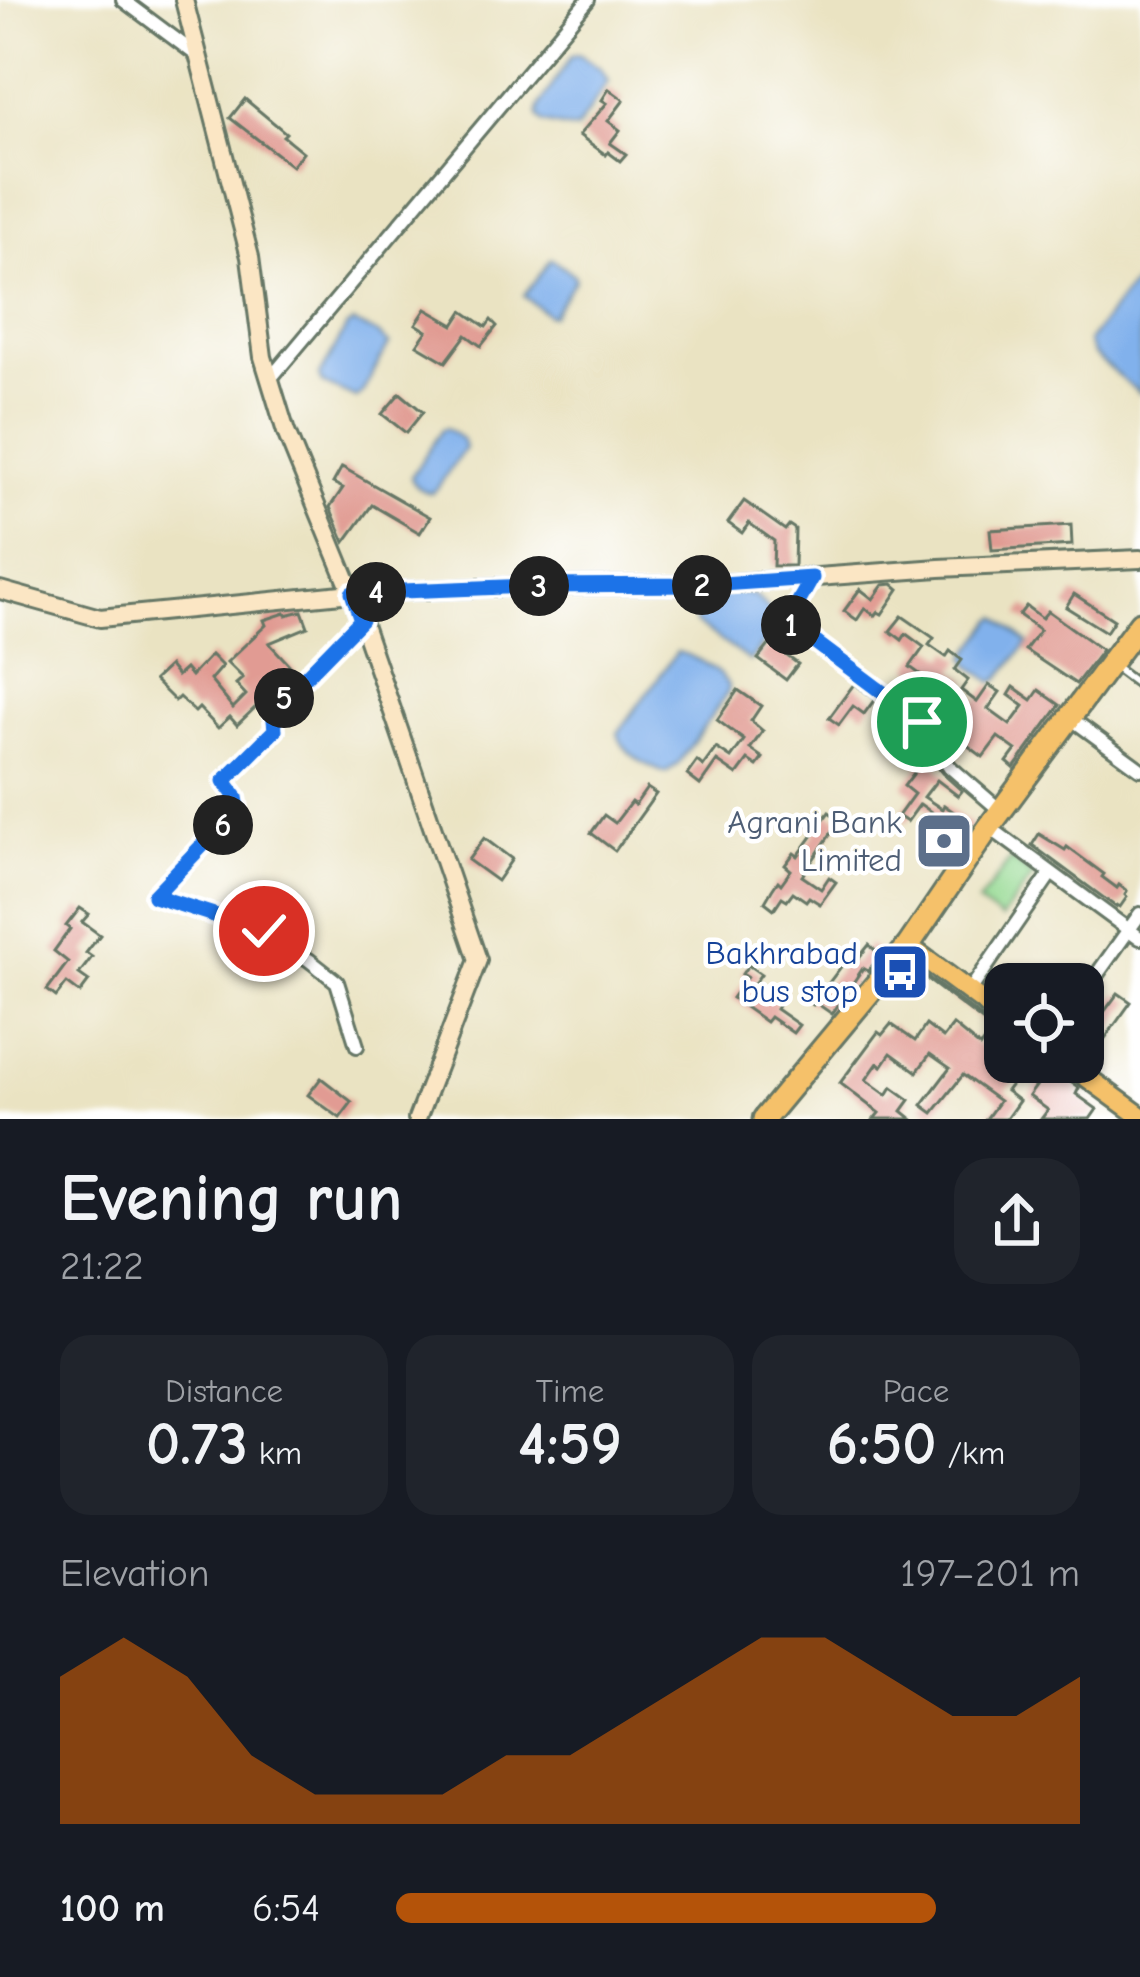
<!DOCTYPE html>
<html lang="en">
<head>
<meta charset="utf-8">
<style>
	body { margin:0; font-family:"Comic Neue",sans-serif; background:#20242c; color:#f1f3f6; height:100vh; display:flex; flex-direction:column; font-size:45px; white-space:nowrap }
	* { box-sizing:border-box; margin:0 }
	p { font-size:39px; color:#9ea1a6 }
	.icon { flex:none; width:66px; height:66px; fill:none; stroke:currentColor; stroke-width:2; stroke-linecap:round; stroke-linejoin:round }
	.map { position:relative; height:1119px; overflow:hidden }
	.panel { display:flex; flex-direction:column; background:#171b24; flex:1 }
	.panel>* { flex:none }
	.tools { position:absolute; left:984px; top:963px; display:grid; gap:24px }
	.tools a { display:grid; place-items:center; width:120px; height:120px; border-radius:24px; background:#171b24; box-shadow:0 3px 9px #0004; font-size:60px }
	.pin { position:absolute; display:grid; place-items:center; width:102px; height:102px; color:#fff; margin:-51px; border:6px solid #fff; border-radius:50%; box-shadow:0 3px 12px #0007 }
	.km { position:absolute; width:60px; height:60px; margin:-30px; border-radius:50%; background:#222; color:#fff; font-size:33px; line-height:60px; text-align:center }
	.round { display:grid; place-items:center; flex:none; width:126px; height:126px; border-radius:36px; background:#20242c }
	.summary { display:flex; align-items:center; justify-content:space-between; height:204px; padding:0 60px }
	h1 { font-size:66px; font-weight:700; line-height:90px }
	.metrics { display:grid; grid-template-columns:repeat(3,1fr); gap:18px; height:204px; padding:12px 60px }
	.metrics div { display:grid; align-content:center; border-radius:30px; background:#20242c; text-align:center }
	.metrics b { font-size:60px; font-weight:700 }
	.metrics small { font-size:33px; font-weight:400 }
	.metrics p { font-size:33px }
	.chart { height:336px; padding:24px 60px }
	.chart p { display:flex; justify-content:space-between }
	.chart svg { width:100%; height:216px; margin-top:12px; fill:#b45309; opacity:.7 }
	ul { padding:0 60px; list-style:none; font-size:39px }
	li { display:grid; grid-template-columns:192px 144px 1fr; align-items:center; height:90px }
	li i { height:30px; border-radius:15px; background:#b45309 }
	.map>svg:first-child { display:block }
	.green { fill:#94d991; stroke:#5a8b62; stroke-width:3 }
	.water { fill:#81b1ec; stroke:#507790; stroke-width:3 }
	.building { fill:#e19b93 }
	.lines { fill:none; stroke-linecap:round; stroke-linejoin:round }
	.lane-casing { stroke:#676; stroke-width:12 }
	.street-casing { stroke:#676; stroke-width:18 }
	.secondary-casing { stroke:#676; stroke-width:22 }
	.primary-casing { stroke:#676; stroke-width:24 }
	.highway-casing { stroke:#676; stroke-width:27 }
	.lane { stroke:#fff; stroke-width:6 }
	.street { stroke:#fff; stroke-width:12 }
	.secondary { stroke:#fbe6c4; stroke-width:16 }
	.primary { stroke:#f5c16b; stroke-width:18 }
	.highway { stroke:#f5c16b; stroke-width:21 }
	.route-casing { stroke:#fff; stroke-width:24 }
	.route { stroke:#1a73e8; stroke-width:15 }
	.labels { text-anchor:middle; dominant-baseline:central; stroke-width:9; stroke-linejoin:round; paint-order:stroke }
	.service-label { font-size:33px; fill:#4e5e75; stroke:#fff; text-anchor:end }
	.transit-label { font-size:33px; fill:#164399; stroke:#fff; text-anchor:end }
</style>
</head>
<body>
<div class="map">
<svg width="1140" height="1119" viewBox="0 0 1140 1119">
	<rect width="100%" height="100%" fill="#fff"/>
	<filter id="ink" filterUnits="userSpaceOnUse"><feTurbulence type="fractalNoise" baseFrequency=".00833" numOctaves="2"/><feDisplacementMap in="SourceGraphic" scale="24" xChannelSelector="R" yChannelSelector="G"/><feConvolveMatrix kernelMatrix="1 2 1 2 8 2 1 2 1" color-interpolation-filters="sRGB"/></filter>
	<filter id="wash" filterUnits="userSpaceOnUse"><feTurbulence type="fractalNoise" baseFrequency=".004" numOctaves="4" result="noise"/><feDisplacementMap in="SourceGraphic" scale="48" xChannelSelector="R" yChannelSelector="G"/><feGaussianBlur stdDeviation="2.7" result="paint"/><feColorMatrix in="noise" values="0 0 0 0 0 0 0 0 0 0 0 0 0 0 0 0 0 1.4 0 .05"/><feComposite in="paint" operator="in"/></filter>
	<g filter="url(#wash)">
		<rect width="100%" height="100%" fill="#eae3c2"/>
		<path class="green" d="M1011,859L1033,876L1001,919L978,903Z"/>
		<g class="water">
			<path d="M579,54L601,69L608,81L576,130L543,123L538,116L539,107L572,55Z"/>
			<path d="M551,259L574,275L575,279L552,315H548L524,296Z"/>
			<path d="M1140,278V394L1093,354L1088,342L1126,292Z"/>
			<path d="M354,323L378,334L389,344L362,393L356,398L322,383L320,376L347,326Z"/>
			<path d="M446,428L462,439L465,448L437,488L432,493C423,491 414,487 411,477L442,429Z"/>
			<path d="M730,591L754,595L777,618L775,628L750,661L695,623L696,607L704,594Z"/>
			<path d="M998,617L1028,643L998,680L993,682L972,667L966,657L993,621Z"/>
			<path d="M677,652C697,657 718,669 729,686L728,692L678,764L666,773C648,767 622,753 618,733Z"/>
		</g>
		<g id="blocks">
			<g class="building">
				<path d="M609,89L624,100L608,121L620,130L610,143L626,154L620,161L608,152L606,155L579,135L607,103L602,100Z"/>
				<path d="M245,99L286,133L283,136L303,152L292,166L230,118Z"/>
				<path d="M426,309L454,325L463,311L486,327L491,320L497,326L481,346L466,335L446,362L417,345L427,331L416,324Z"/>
				<path d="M400,393L423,412L406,433L382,414Z"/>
				<path d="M342,467L430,517L420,533L372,505L345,542L330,507L343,488L333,483Z"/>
				<path d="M744,501L785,530L789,525L795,529L794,566H773L774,541L749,523L742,533L728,523Z"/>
				<path d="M1071,525L1072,545L992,550L990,530Z"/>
				<path d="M893,584L899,589L882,614L878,612L875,616L865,608L857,620L844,611L860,589L873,599L883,585Z"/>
				<path d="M1074,594L1114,620L1106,632L1066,607Z"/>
				<path d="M1026,606L1042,618L1048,611L1102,650L1076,684L1025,650L1040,630L1019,615Z"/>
				<path d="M302,611L308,627L269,643L296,672L266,703L263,700L237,725L230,717L218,728L199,708L195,712L179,697L175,701L154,680L169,666L177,676L185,669L191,676L211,655L222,666L210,680L233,708L246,695L236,684L243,678L227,662L266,625L264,620L285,613L286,615Z"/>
				<path d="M902,616L934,638L929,645L946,657L950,651L962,660L955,670L968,680L961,690L977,702L989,685L1000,692L988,709L1010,725L1024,706L1009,695L1014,687L1032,700L1039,690L1060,705L1014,768L1007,762L1016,750L998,737L983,757L963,742L957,751L947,744L916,704L932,683L910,667L924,647L906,634L902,640L890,631Z"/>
				<path d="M786,634L796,644L787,656L798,664L786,680L758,659L770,644L774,647Z"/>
				<path d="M854,684L875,699L864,714L853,706L839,725L829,718Z"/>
				<path d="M738,690L761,706L751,721L763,731L750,749L763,758L757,766L748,760L737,775L717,761L700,785L687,775L697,761L703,766L716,748L731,758L744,740L717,720Z"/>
				<path d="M925,749L942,773L962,791L958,796L937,780L924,797L942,809L944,805L972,825L951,857L926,839L941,819L920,804L907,822L898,816L914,794L904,786L920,765L916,762Z"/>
				<path d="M647,788L656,794L615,851L591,833L604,815L615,823L631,802L635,805Z"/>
				<path d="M829,812L840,820L802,876L821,889L829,877L836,882L820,904L809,897L806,901L793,892L787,900L782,897L774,909L765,902L772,890L778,881L781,884L791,870L785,865L794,853L798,856L816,831L807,824L812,817L821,823Z"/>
				<path d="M1039,834L1065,850L1067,847L1104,874L1102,877L1117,888L1119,885L1127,891L1125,895L1127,897L1120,907L1117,905L1116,907L1032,845Z"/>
				<path d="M484,838L512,859L497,881L468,860Z"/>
				<path d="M80,908L89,914L82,922L100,935L86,953L92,957L79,974L89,981L80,993L67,983L56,997L47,990L68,962L54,951L70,929L66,926Z"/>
				<path d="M869,945L881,955L868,971L863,968L832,1014L815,1002L813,1005L806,1000L815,987L822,992L846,960L853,965Z"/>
				<path d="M748,965L761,974L753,985L779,1004L776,1009L799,1025L793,1033L770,1017L766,1022L732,998L747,977L742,974Z"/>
				<path d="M911,965L997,1029L1005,1031V1062H1053L1058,1073L1079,1088L1076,1094L1097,1109L1090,1119H1041L1048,1110L1029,1096L1044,1075L1027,1063L1006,1091L1019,1101L1006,1119H986L999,1101L963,1075L933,1113L922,1105L950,1068L930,1054L917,1072L891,1053L882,1066L878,1063L866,1080L887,1095L892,1087L910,1100L902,1111L912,1119H874L879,1113L840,1083L878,1032L882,1035L891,1024L915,1041L926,1025L943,1038L953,1025L980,1047L993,1029L916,971L911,978L905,973Z"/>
				<path d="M1118,993L1131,1002L1101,1044L1084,1032L1095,1016L1099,1019Z"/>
				<path d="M321,1078L352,1102L340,1118L308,1095Z"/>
			</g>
		</g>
	</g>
	<g filter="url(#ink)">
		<use href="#blocks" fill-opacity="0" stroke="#676" stroke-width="3"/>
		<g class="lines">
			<g class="lane-casing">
				<path id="lane" d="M1113,666L1140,686"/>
			</g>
			<g class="street-casing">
				<g id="street">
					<path d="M123,0L198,56"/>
					<path d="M270,379L588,0"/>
					<path d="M812,577L789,619L791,624L914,715L950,767L1001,811"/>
					<path d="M1069,717L1140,769"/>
					<path d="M989,827L1140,938"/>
					<path d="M969,992L1051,873"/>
					<path d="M1083,994L1140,914"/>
					<path d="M357,1046L337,982L309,960L264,931L154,896L238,808L236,797L223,781L275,730L273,710L361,621"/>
				</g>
			</g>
			<g class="secondary-casing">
				<g id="secondary">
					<path d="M184,0L250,257L263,357L286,432L352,593L478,960L417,1119"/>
					<path d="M0,590L100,618L352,593L529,586L707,585L939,568L1140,559"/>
				</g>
			</g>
			<g class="primary-casing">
				<g id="primary">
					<path d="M908,946L1005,1018"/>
					<path d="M1066,1062L1140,1116"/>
				</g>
			</g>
			<g class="highway-casing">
				<path id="highway" d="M764,1119L908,946L989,827L1140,623"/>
			</g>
			<use href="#lane" class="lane"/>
			<use href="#street" class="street"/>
			<use href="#secondary" class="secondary"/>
			<use href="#primary" class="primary"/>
			<use href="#highway" class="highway"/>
		</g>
	</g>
	<g class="lines" filter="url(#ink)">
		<g class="route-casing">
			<path id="route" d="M264,931L154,896L238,808L236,797L224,781L275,730L273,710L361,620L352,593L529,586L707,585L812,578L789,619L791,624L922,722"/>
		</g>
		<use href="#route" class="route"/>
	</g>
	<defs>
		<g id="bank-square" transform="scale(3)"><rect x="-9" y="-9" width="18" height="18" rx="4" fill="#5c6f8a" stroke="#fff"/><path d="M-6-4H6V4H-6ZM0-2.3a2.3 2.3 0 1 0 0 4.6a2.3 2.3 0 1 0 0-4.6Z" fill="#fff"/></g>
		<g id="bus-square" transform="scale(3)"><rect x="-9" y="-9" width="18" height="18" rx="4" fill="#1a4fb4" stroke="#fff"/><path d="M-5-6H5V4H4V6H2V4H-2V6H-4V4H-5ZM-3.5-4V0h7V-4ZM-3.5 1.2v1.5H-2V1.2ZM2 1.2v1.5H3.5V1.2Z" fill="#fff"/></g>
	</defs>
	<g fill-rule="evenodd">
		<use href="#bank-square" x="944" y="841"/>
		<use href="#bus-square" x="900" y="972"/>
	</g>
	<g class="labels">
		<g class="service-label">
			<text x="902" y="822">Agrani Bank<tspan x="902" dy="38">Limited</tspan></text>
		</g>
		<g class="transit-label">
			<text x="858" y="953">Bakhrabad<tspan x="858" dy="38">bus stop</tspan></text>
		</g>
	</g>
</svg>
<div class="tools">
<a><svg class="icon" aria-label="locate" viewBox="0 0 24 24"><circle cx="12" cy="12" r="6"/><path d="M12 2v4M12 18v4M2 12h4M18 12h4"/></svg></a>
</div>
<div class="pin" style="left:922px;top:722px;background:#1e9e55"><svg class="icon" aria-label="arrive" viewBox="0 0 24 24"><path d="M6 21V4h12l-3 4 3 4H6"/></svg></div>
<div class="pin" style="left:264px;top:931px;background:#d93025"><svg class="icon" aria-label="check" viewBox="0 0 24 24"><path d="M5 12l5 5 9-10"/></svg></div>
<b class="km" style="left:791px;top:625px">1</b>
<b class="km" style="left:702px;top:585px">2</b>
<b class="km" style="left:539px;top:586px">3</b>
<b class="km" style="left:376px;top:592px">4</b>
<b class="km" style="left:284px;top:698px">5</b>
<b class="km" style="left:223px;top:825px">6</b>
</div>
<section class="panel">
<div class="summary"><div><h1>Evening run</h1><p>21:22</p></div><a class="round"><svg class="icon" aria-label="share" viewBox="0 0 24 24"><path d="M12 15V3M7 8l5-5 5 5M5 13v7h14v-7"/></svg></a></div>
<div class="metrics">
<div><p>Distance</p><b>0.73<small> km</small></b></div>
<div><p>Time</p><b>4:59</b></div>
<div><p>Pace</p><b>6:50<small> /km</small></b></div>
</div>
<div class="chart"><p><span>Elevation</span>197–201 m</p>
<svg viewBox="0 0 160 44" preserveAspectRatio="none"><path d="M0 44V14L10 6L20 14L30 30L40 38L50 38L60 38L70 30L80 30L90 22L100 14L110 6L120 6L130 14L140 22L150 22L160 14V44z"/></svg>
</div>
<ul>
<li><b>100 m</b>6:54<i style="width:79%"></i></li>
</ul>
</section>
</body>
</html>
